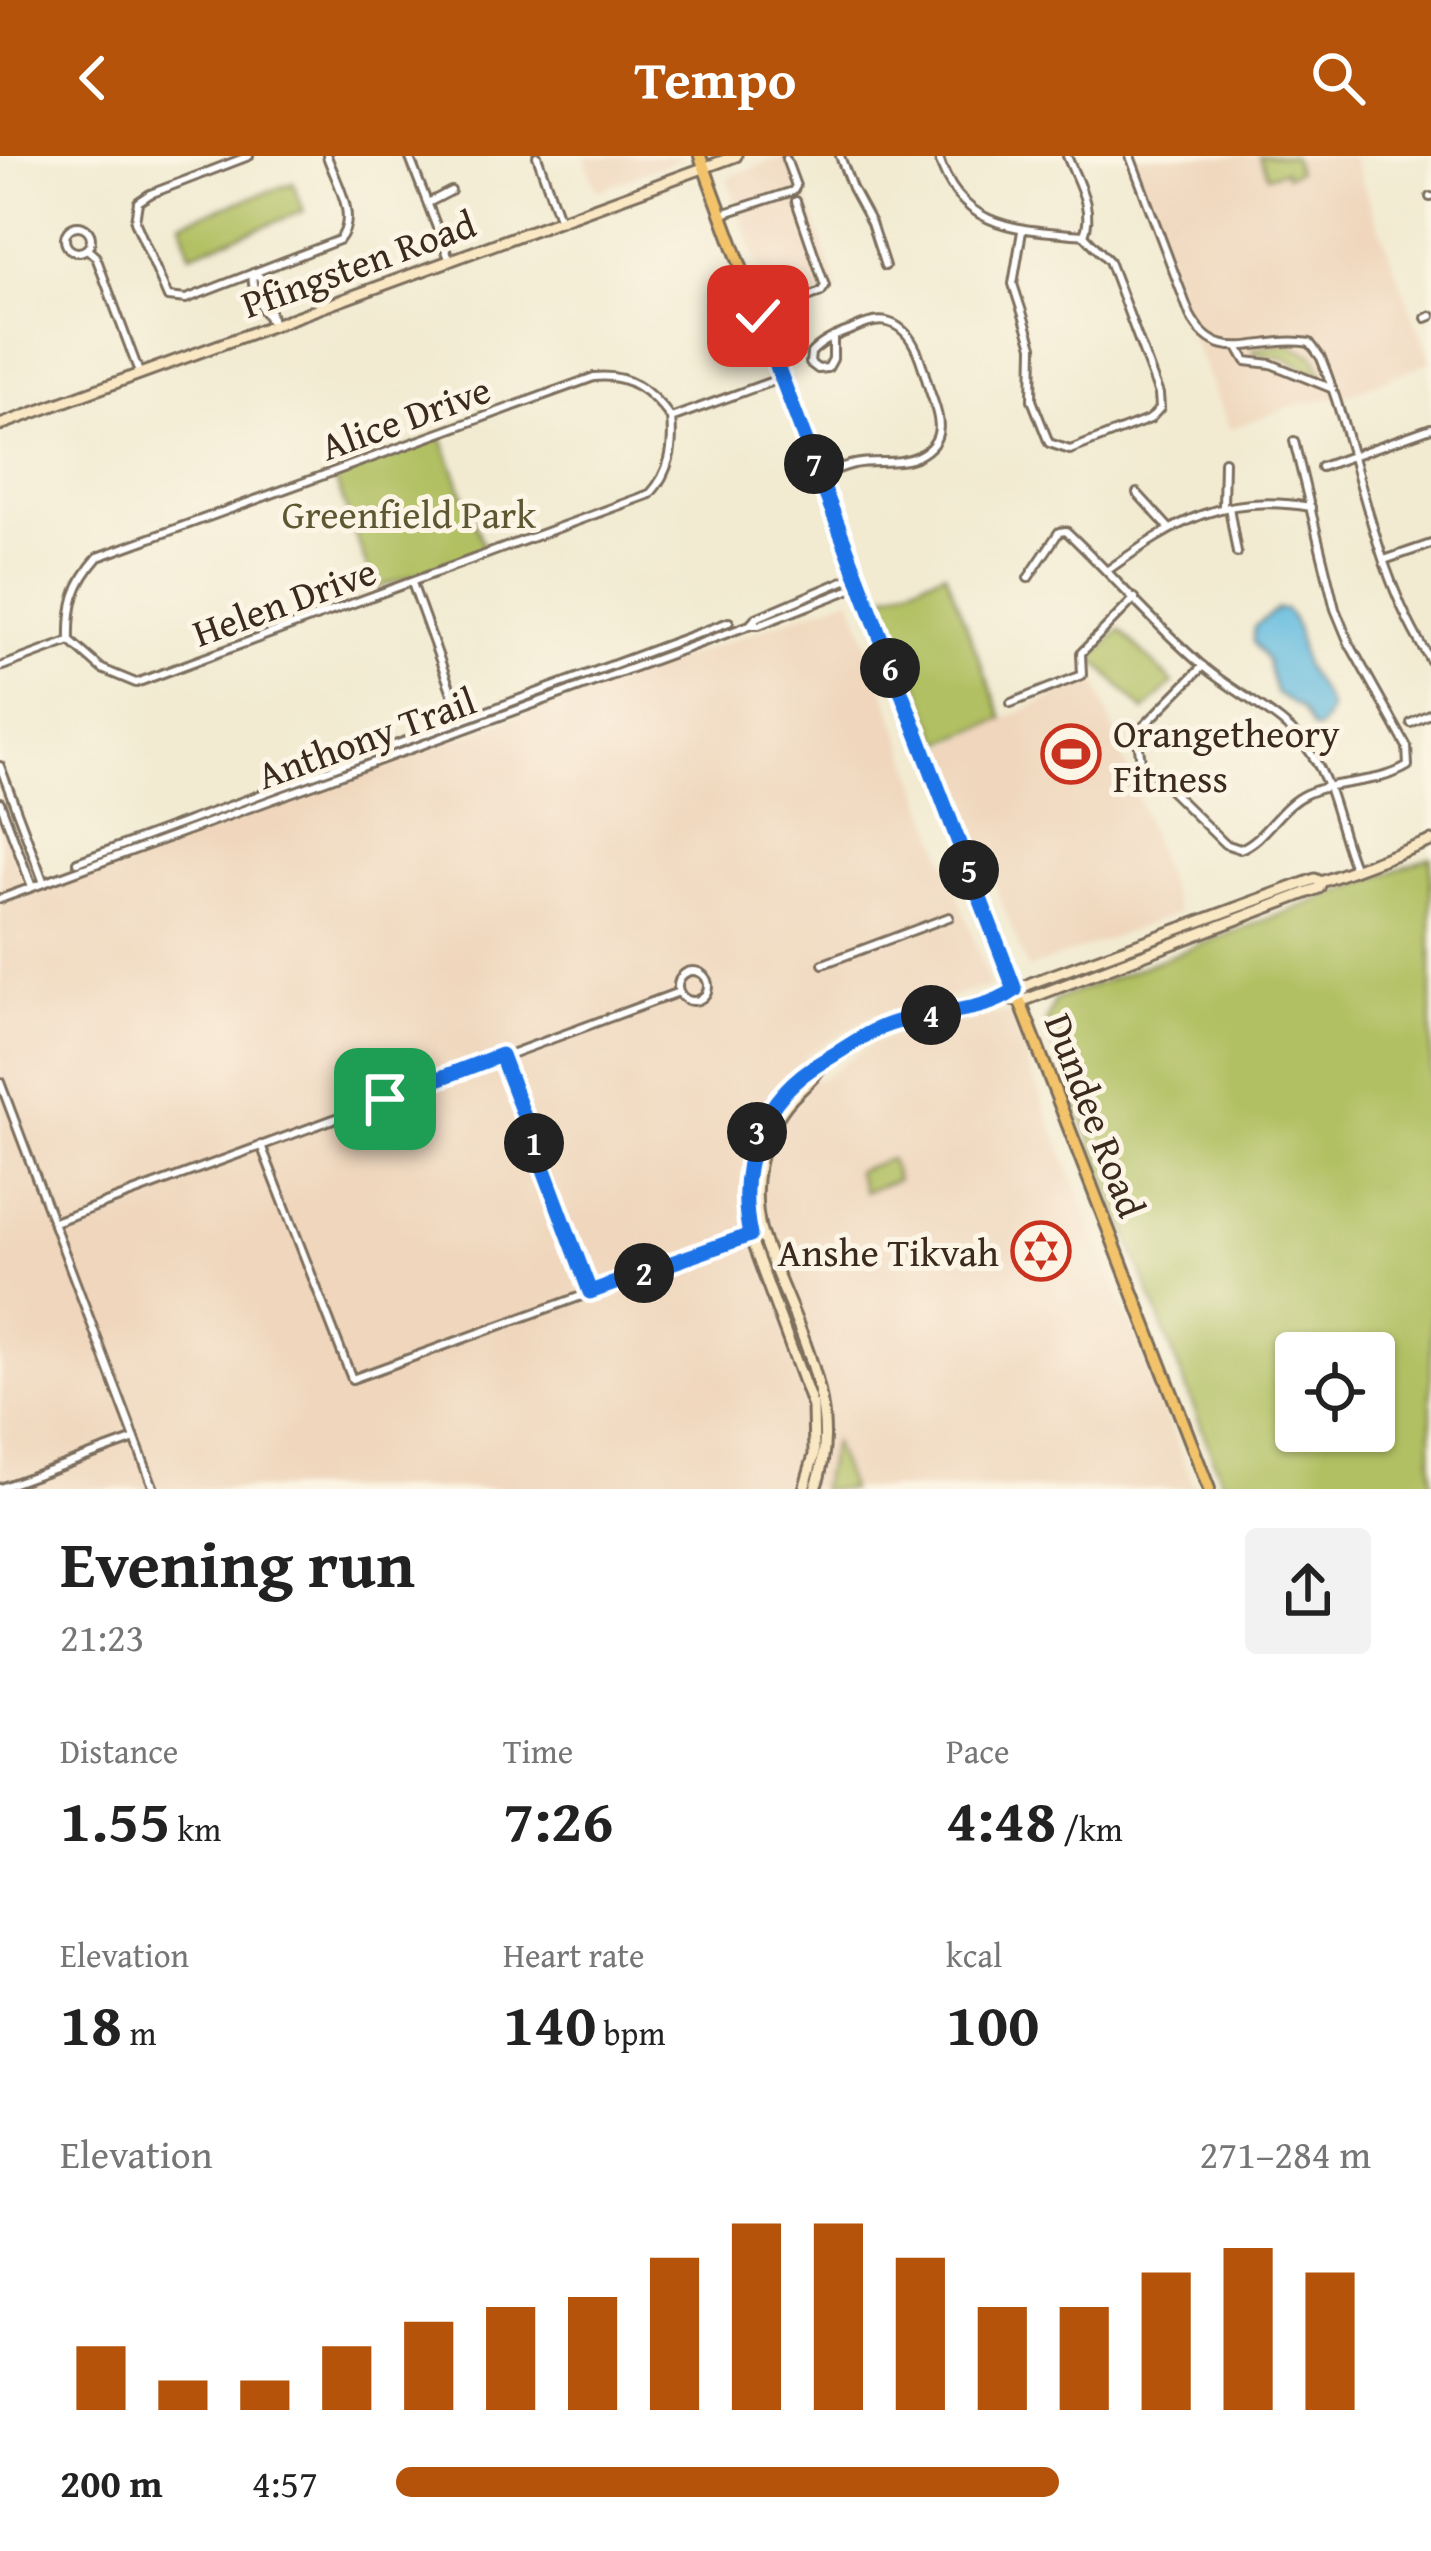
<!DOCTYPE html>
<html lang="en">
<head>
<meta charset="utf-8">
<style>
	body { margin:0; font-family:"Gentium Book Plus",serif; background:#f2f2f2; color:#222; height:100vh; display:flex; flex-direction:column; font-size:45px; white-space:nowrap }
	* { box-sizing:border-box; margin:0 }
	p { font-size:39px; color:#767676 }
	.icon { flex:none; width:66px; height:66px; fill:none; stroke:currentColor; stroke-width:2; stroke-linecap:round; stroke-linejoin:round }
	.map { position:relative; height:1333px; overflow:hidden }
	.details { display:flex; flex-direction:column; background:#fff; flex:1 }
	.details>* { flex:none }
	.buttons { position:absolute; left:1275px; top:1176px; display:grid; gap:24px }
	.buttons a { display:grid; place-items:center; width:120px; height:120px; border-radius:12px; background:#fff; box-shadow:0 3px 9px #0004; font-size:60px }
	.pin { position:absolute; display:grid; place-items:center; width:102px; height:102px; color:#fff; margin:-51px; border-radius:24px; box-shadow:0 6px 18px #0006 }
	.km { position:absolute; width:60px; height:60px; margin:-30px; border-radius:50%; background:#222; color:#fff; font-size:33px; line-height:60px; text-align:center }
	.round { display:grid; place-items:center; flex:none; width:126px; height:126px; border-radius:12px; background:#f2f2f2 }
	.summary { display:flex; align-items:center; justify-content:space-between; height:204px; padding:0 60px }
	h1 { font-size:66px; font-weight:700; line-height:90px }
	.stats { display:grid; grid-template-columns:repeat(3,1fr); gap:18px; height:204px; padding:12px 60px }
	.stats div { display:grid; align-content:center }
	.stats b { font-size:60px; font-weight:700 }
	.stats small { font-size:33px; font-weight:400 }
	.stats p { font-size:33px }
	.chart { height:336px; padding:24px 60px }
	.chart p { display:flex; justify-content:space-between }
	.chart svg { width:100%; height:216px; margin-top:12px; stroke:#b45309; stroke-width:6 }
	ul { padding:0 60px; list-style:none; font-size:39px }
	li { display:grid; grid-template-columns:192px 144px 1fr; align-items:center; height:90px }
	li i { height:30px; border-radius:15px; background:#b45309 }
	header { display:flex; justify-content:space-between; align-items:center; height:156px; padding:0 60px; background:#b45309; color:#fff; font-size:54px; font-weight:700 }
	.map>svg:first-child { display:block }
	.built { fill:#efd6bc }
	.green { fill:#b1c062; stroke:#767540; stroke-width:3; fill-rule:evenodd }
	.water { fill:#62bbdf; stroke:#4e727e; stroke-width:3 }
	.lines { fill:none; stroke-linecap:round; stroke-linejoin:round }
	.street-casing { stroke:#7b6e5d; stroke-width:12 }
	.secondary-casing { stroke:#7b6e5d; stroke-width:15 }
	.primary-casing { stroke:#7b6e5d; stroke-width:16 }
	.street { stroke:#fff; stroke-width:6 }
	.secondary { stroke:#fae7c3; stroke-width:9 }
	.primary { stroke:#f2c36a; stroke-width:10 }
	.route-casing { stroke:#fff; stroke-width:24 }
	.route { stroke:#1a73e8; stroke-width:15 }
	.labels { text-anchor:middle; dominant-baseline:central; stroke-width:10; stroke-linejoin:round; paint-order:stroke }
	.street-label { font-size:39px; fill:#3b2a1e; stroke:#fcf5e5 }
	.park-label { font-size:39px; fill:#5e5732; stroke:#fcf5e5 }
	.poi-label { font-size:39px; fill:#3b2a1e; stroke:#fcf5e5; text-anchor:start }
</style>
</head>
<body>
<header><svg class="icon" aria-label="back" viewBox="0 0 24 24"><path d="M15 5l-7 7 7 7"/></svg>Tempo<svg class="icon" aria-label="search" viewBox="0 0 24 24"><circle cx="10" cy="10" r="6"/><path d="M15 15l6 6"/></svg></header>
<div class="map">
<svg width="1431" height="1333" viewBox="0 0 1431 1333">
	<rect width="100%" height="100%" fill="#fcf5e5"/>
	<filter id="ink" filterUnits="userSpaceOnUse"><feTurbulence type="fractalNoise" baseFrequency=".00833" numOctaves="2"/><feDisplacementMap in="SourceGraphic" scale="24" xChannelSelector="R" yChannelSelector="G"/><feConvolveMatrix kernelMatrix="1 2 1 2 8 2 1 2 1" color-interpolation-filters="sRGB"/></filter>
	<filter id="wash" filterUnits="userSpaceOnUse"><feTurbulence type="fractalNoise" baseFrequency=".004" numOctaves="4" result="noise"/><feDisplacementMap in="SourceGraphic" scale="48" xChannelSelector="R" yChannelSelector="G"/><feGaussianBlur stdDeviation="2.7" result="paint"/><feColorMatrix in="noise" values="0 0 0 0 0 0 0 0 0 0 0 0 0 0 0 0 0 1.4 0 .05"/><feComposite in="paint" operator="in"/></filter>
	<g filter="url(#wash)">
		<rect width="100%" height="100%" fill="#f2ebd2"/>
		<g class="built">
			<path d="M584,0H681L682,2L597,35Z"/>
			<path d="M784,0H794L838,135L776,159L727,22Z"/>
			<path d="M1130,0H1352L1431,205L1344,240L1298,248L1230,273L1174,140L1180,137Z"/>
			<path d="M851,441L991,831L872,860L805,900L816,926L874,885L998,858H1008L1015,865L1031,916L1195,1333H0V660L29,736Z"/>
			<path d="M1095,522L1178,757L1027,813L943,591Z"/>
		</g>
		<g class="green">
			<path d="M1259,0H1293L1297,16L1286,20L1284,14L1268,20Z"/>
			<path d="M293,27L304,55L190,98L181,66Z"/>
			<path d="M1287,188L1314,199L1323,221L1322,224L1320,219L1285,202L1255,198L1253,193Z"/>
			<path d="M441,280L485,394L375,433L334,320Z"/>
			<path d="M945,416L1003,563L941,587L883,440Z"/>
			<path d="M1120,474L1173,527L1144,555L1092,502Z"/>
			<path d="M1431,701V1333H1225L1046,867L1055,844ZM1296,1197H1374V1275H1296Z"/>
			<path d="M890,1003L897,1024L864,1036L856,1015Z"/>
			<path d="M833,1287L850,1333H820Z"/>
		</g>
		<path class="water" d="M1277,453L1285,454C1303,469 1296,491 1305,510C1313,527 1325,537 1330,555L1319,573H1313L1301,553L1276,538L1267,505L1253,486L1254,471Z"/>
	</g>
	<g filter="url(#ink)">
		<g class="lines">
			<g class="street-casing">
				<g id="street">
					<path d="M249,0L150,38L138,46L135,65L168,141L186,143L339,84C359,61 336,26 327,0"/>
					<path d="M409,0L450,105"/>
					<path d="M537,0L560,65"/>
					<path d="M840,0L852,32L871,67L885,110"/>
					<path d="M938,0C961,75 1018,73 1084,79L1109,105L1159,238L1160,252L1150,263L1070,294L1049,287L1032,244L1033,190L1013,128L1022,75"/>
					<path d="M1067,0C1077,25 1095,53 1084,79"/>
					<path d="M1130,0L1190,159C1219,214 1260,178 1310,187L1321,202C1361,301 1371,414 1431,505"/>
					<path d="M1430,41H1431"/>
					<path d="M428,47L451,35"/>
					<path d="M722,58L793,35L796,30L786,3"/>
					<circle cx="78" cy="83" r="13"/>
					<path d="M87,93L96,101L140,219"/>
					<path d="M253,117L260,121L274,169C263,155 250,135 253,117Z"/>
					<path d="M758,160L821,136L825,130L796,45"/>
					<path d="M1426,162L1431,160"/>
					<path d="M1238,191L1246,205L1271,208L1333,233"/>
					<path d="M671,262L781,222"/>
					<path d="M1321,311L1431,272"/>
					<path d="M818,321C830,317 842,310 854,308C875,303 897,310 918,300C954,282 934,251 927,226C921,204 913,172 887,166C876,163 862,169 851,174C836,179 822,185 811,197L810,207L818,213L828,212L833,203V181"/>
					<path d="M1137,337L1169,372"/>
					<path d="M1223,351L1224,305"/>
					<path d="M1229,351L1237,397"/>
					<path d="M1384,404L1431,388"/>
					<path d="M1108,414C1177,365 1223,336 1311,351"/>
					<path d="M855,420L756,462L750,469H759L859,430"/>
					<path d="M1028,422L1059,376L1066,375C1113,419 1155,470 1205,512C1240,541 1287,560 1312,599C1334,632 1339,675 1354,711"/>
					<path d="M412,427L462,565"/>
					<path d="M70,485C69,450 74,428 98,401L594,221C629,217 651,235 671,262"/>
					<path d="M70,485L102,513L136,527L650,338C670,316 674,291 671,262"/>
					<path d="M1203,510L1137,577L1141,606L1225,688L1240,693C1267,682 1278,651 1306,638C1339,623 1377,629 1408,610L1407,591L1349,487L1335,453L1294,285"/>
					<path d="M0,511L70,485"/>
					<path d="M1011,547L1082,519L1081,497L1135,442"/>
					<path d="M1411,567L1431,557"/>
					<path d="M0,610L44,727"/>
					<path d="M0,646L32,731"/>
					<path d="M77,706L729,466"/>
					<path d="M0,743L750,469"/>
					<path d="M823,808L949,761"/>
					<circle cx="693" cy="830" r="15"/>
					<path d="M501,899L590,1136"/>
					<path d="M0,926L154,1333"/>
					<path d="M261,989L352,1223L750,1079"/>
					<path d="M54,1066L679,836"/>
					<path d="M0,1332L135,1283"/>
				</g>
			</g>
			<g class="secondary-casing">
				<g id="secondary">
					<path d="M0,269L736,0"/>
					<path d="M1321,726L1431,685"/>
					<path d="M804,1333L814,1299L813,1251L753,1089L745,1047L748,1009L757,976L780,940L811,911L892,867L961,856L1004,842L1031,827L1315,723L1321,726L1319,732L1020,846L1004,842"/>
					<path d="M815,1333C848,1247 788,1157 761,1076C750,1032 758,985 787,948C799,933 815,924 824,905"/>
				</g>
			</g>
			<g class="primary-casing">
				<path id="primary" d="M700,0L855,420L1209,1333"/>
			</g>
			<use href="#street" class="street"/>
			<use href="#secondary" class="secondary"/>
			<use href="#primary" class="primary"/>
		</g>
	</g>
	<g class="lines" filter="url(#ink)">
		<g class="route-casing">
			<path id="route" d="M385,943L501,899L590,1136L750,1079C735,1008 761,940 825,904C847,892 866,876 890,868C932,853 978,860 1015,834L758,160"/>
		</g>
		<use href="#route" class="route"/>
	</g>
	<defs>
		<g id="stadium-ring" transform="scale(3)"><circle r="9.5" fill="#fcf5e5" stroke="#c8321e" stroke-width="1.5"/><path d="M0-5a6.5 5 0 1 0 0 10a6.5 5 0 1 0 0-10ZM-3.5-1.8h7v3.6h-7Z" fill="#c8321e"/></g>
		<g id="synagogue-ring" transform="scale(3)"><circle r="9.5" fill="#fcf5e5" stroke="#c8321e" stroke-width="1.5"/><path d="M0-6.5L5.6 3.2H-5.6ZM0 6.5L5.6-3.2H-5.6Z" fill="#c8321e"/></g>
	</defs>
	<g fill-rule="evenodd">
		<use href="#stadium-ring" x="1071" y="598"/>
		<use href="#synagogue-ring" x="1041" y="1095"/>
	</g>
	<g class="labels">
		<g class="street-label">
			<text transform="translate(358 107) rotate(-20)">Pfingsten Road</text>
			<text transform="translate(405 261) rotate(-20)">Alice Drive</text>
			<text transform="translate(284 445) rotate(-20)">Helen Drive</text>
			<text transform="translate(366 581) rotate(-20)">Anthony Trail</text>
			<text transform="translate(1096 959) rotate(69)">Dundee Road</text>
		</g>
		<g class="park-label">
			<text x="409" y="357">Greenfield Park</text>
		</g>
		<g class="poi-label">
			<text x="1113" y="576">Orangetheory<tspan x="1113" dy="45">Fitness</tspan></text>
			<text x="999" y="1095" text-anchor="end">Anshe Tikvah</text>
		</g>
	</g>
</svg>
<div class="buttons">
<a><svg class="icon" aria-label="locate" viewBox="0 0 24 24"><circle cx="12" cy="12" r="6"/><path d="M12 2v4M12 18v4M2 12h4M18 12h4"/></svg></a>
</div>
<div class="pin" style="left:385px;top:943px;background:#1e9e55"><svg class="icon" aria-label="arrive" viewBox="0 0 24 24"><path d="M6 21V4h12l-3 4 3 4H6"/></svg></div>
<div class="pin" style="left:758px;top:160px;background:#d93025"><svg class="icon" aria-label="check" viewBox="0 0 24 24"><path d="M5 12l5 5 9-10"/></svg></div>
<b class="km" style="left:534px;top:987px">1</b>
<b class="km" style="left:644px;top:1117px">2</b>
<b class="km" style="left:757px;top:976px">3</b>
<b class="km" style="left:931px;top:859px">4</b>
<b class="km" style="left:969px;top:714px">5</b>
<b class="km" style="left:890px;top:512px">6</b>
<b class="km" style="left:814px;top:308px">7</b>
</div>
<section class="details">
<div class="summary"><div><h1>Evening run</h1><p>21:23</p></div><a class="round"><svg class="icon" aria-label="share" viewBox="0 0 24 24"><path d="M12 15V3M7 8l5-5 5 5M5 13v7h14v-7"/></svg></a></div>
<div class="stats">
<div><p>Distance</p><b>1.55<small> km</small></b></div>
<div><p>Time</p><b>7:26</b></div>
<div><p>Pace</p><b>4:48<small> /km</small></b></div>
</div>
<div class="stats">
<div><p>Elevation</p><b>18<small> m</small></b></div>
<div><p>Heart rate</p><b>140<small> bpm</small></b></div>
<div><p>kcal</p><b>100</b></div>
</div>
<div class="chart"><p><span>Elevation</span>271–284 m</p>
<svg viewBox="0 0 160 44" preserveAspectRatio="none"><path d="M5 44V31M15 44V38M25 44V38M35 44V31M45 44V26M55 44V23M65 44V21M75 44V13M85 44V6M95 44V6M105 44V13M115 44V23M125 44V23M135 44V16M145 44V11M155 44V16"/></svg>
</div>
<ul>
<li><b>200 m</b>4:57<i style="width:68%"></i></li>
</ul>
</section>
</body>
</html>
